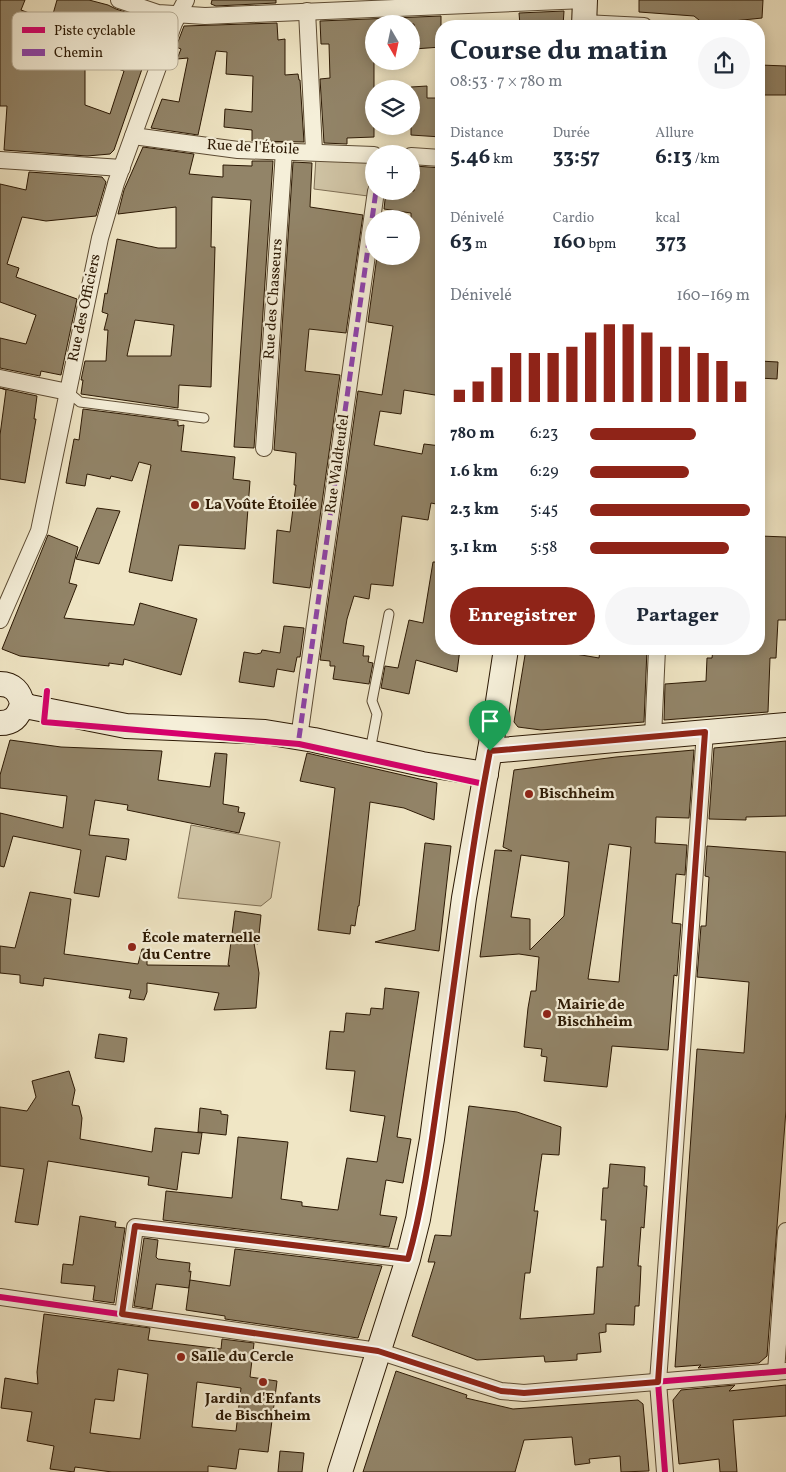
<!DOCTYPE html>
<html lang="fr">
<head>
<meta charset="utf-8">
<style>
	body { margin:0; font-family:Vollkorn,serif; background:#f6f6f7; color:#1f2937; height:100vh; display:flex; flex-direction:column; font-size:19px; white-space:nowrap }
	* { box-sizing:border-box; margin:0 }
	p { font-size:16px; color:#747a83 }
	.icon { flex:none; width:28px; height:28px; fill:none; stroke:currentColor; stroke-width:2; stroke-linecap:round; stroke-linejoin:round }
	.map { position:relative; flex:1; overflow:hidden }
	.drawer { position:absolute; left:435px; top:20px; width:330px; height:635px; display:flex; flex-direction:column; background:#fff; border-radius:20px; box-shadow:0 2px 12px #0003 }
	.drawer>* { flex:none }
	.needle { width:32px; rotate:171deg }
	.controls { position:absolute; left:365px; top:15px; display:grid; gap:10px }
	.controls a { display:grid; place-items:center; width:55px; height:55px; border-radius:50%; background:#fff; box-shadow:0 2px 12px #0003; font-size:25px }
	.pin { position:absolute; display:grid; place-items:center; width:42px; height:42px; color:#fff; margin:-51px -21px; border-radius:50% 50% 50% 0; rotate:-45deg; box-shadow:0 0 5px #0007 }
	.pin .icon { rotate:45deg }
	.round { display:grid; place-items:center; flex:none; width:52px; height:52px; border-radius:26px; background:#f6f6f7 }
	.head { display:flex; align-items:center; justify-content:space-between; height:85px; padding:0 15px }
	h1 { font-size:28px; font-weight:700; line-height:38px }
	.figures { display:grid; grid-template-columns:repeat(3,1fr); gap:8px; height:85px; padding:5px 15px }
	.figures div { display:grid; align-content:center }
	.figures b { font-size:21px; font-weight:700 }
	.figures small { font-size:14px; font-weight:400 }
	.figures p { font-size:14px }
	.chart { height:140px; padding:10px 15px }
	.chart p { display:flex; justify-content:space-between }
	.chart svg { width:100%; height:90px; margin-top:5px; stroke:#8f2418; stroke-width:6 }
	.primary-button { display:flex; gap:10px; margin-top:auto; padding:10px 15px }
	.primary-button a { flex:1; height:58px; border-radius:30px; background:#8f2418; color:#fff; font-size:20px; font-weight:700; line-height:58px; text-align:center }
	.primary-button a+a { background:#f6f6f7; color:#1f2937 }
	ul { padding:0 15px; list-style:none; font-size:16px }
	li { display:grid; grid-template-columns:80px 60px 1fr; align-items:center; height:38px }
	li i { height:12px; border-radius:6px; background:#8f2418 }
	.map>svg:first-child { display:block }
	.green { fill:#cfc3a4; stroke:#7e6e54 }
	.building { fill:#928468; stroke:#2c1904; fill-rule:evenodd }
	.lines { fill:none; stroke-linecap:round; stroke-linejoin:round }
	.lane-casing { stroke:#5d4c34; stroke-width:11 }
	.street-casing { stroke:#5d4c34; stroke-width:18 }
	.secondary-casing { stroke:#2c1904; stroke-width:26 }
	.lane { stroke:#f5efd9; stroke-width:9 }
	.street { stroke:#f5efd9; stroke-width:16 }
	.secondary { stroke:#f5efd9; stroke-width:24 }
	.quiet { stroke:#8e44ad; stroke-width:5; stroke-dasharray:10 5; stroke-linecap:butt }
	.cycleway-casing { stroke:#f5efd9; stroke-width:9 }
	.cycleway { stroke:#d6006c; stroke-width:6 }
	.route-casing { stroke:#fff; stroke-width:10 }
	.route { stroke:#8f2418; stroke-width:6 }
	.poi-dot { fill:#8f2418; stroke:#f5efd9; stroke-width:2 }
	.labels { text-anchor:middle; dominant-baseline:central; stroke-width:4.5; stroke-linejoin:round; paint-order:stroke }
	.street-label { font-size:15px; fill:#2c1904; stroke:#f5efd9 }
	.poi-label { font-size:15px; font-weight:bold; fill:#2c1904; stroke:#f5efd9; text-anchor:start }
	.key { fill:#f5efd9; stroke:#b9af99; stroke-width:1 }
	.key-label { font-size:14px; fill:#2c1904 }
</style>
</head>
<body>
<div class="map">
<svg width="786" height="1472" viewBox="0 0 786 1472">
	<rect width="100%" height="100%" fill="#f0e6c5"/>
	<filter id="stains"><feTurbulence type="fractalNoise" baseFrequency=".004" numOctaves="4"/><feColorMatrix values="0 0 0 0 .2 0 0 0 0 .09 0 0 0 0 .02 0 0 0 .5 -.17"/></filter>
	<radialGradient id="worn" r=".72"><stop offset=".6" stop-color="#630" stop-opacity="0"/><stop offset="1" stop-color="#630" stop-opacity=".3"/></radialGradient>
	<g class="green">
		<path d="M316,157L373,161L368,196L314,189Z"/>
		<path d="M191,825L280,842L271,898L261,906L178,898Z"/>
	</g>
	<g class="building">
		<path d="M0,0H25L21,10L51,21L57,0H89L108,5L116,9L155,22L163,23L157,41L152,40L114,150L110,154L87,156L4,150L7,106H0ZM85,58L124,71L110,114L85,105Z"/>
		<path d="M212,0H276V3L216,6L211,4Z"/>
		<path d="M639,0H763L762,18L704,24L694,16L639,12Z"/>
		<path d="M564,11L563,26H535V24L520,25L519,13Z"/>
		<path d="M441,16V47L414,49V24H374V137L347,138V144L324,143L320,79L330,78L329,44H321L320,21Z"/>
		<path d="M277,23L278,40L285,39V75L298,74L299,80H300L304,142L252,141V130L224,127L225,109L252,112L253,76L226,74L227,52L216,51L198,135L151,128L162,99L179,102L188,58L177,59L181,49L176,47L184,26Z"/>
		<path d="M760,65L786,66V95H759Z"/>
		<path d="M427,86V98H441V137L411,135V87Z"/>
		<path d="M143,147L194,154L189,174L223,177V165L252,166V161H273L254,448L234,447L251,200L212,197L211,247H215L211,387L179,385L178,408L81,394L83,380H81L85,361H106L108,330H104L108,314L102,312L105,293L107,294L117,239L158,248H176V207L118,214L124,190ZM135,320L174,325L171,356H127Z"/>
		<path d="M293,162L312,163L310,207L363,215L346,333L309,329L305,371L340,375L310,588L273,583L277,530L290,532L296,485H294L296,453L274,450Z"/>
		<path d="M415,166L441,168V396L404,390L401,414L380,411L374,445L422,454L424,444L441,446V505L431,503L428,520L402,516L393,586L371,584L369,599L354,596L347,619L343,643L364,646L363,656H369L368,662L373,663L369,684L333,679L335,666H330V661L320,660L358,391L382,395L393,326L368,322L377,256H411V213L384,209L386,191H414Z"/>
		<path d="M29,172L102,177L106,182L96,216L46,221L22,217L7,264L19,268L16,277L77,299L61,375L41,371L40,376L0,368V338L26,344L36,315L0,302V184L26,190Z"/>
		<path d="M759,361L778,362L777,379L759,378Z"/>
		<path d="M0,388L37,396L34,419H36L25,483L0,479V435L6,390Z"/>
		<path d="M83,409L178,421V426L184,425L181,451L235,457L233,479L250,481L245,549L179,545L172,581L129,572L151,465L139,462L132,481L111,476L110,479L87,474L85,486L66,483L74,439L79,440Z"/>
		<path d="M97,508L120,511L99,564L76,559Z"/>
		<path d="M48,535L78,547L69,583L77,585L64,618L134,625L140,603L197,619L181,675L124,659L123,665L109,663V666L20,656L2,649Z"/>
		<path d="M760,536L786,537V620H778L776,658H770L768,712L664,720L665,684L706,681L707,658H712L713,649H759Z"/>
		<path d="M433,562H441V649H460L457,672L416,660L409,694L381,688L385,666L398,668L409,620L423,623Z"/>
		<path d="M284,626L304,628L300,657H297L294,672L277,669L274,687L239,682L244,652L256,654L261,653L262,650L280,653Z"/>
		<path d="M526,649H546L599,658L600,650L624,652V649H647L644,722L541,730L518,727L514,722Z"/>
		<path d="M10,740L61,747L162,751L158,780L210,787L215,753L227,754L223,804L239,807L238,812L245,813L239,833L127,810L128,805L95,800L89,835L129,839L126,860L106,856L99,897L74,893L81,850L13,836L4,867L0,866V813L63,828L67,796L0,788V775Z"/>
		<path d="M786,741V816L746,817V820L709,819L714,748Z"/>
		<path d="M694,750L689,818L656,817L655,843L687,845L685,875L676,874L672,923L681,924L677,976L674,975L668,1050L612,1046L607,1087L544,1081L547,1057L541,1056L542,1049L524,1047L528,1008L531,991H536L539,957L519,954L480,957L495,850L512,851L503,847L514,770L616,757ZM609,844L631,847L619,982L588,979ZM521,855L569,862L564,916L530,950V919L511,917Z"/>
		<path d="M307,753L437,783L434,820L404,808L370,802L359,906H358L355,926L351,925L350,934L318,930L335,788L300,781Z"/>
		<path d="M425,843L451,846L439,951L375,942L415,930Z"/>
		<path d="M707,846L786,852V1110L767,1356L759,1363L698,1368L701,1365L675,1367L697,1049L744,1053L749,982L697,977L701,926H706L709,877L705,876Z"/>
		<path d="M30,892L71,899L64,954L138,964L142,949H147V965L230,966L228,965L235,911L261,915L258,944L254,943L259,973L256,1008L214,1010L219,993L147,983V992L144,1000L129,998L131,990L44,978L43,986L20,983V975L0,973V946L15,948Z"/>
		<path d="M385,988L419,992L397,1137L411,1139L403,1183L386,1180L380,1215L397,1217L389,1247L163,1220L166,1191L232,1198L238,1137L288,1142L281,1199L302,1202V1206L338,1210L347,1158L377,1162L385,1116L350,1111L355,1071L326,1069L330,1031L344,1032L346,1013L370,1015L371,1008L383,1009Z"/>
		<path d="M99,1034L127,1038L124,1062L95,1058Z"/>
		<path d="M69,1071L75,1090L72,1105L79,1106L82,1118L80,1139L152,1152L155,1128L202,1133L199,1154L182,1152L177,1190L148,1185L149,1177L48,1161L38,1225L15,1222L24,1169L0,1166V1107L27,1111L36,1097L32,1081Z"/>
		<path d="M469,1106L517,1112L561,1127L559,1155L542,1154L534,1211H538L530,1273H525L520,1319L594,1314L597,1267H603L606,1220H601L603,1188H608L610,1164L645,1167L644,1186H647L644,1228L641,1227L638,1266H641L640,1288L639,1306H635L634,1325L606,1324V1332L599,1333L601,1352L577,1354V1360L562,1361L545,1362L544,1356L477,1360L412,1336L435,1262H428L435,1235L451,1236Z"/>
		<path d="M200,1108L221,1111V1114L228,1115L226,1135L198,1132Z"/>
		<path d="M80,1216L116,1222L115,1227L125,1228L114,1303L93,1300L95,1286L61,1283L63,1264L73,1265Z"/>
		<path d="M144,1238L158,1240L156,1257L158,1259L190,1263L189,1272L191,1271L189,1288L156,1284L152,1309L134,1306Z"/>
		<path d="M235,1249L382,1266L358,1338L225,1319V1316L186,1310L190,1280L230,1286Z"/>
		<path d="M44,1314L150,1328L148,1340L221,1349L222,1339L254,1343L250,1377L277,1381L268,1452L239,1449L236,1469L208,1466V1472H112L75,1467L74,1472L50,1469L54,1446L27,1441L32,1412L1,1408L5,1378L38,1384L37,1372ZM118,1369L148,1374L140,1439L90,1433L95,1399L114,1401ZM197,1382L241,1388L236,1431L192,1427Z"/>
		<path d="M396,1371L467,1395L466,1398L513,1409L638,1400L643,1404L649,1471L621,1472L620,1456L589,1459L590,1463L575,1465L572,1437L524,1440L515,1472H363Z"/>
		<path d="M735,1385L729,1391L786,1385V1416L733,1420L737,1472H720L719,1459L679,1464L673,1400L681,1390Z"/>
		<path d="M280,1451L304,1453L302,1472H278Z"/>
	</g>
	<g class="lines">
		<g class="lane-casing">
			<g id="lane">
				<path d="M68,392L80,402L204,418"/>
				<path d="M370,751L377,714L372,701L389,614"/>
			</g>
		</g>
		<g class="street-casing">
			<g id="street">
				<path d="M119,0L158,13L205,16L585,0"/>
				<path d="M307,11L314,151"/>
				<path d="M584,23L644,26"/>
				<path d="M133,136L238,150L374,155"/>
				<path d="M411,156L441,158"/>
				<path d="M0,160L122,168"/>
				<path d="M0,378L68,392"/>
				<path d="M264,448L284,151"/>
				<path d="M0,620L39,531L100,238L116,183L174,23L186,0"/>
				<path d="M653,737L657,649"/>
				<path d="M299,738L376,191"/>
				<path d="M0,1297L378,1351L501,1391L524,1393L786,1371"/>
				<path d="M123,1314L135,1227L408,1259"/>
				<path d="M776,1372L786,1231"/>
				<path d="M665,1472L658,1382L705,732"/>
			</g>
		</g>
		<g class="secondary-casing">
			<g id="secondary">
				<path d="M584,26L585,0"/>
				<path d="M0,684C13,684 20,692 22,704C19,716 13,723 0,723"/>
				<path d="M22,704L30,707L126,726L265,732L314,740L422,764L486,774"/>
				<path d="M490,751L786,725"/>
				<path d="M340,1472L408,1259L418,1219L432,1139L464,898L495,721L506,649"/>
			</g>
		</g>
		<use href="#lane" class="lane"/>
		<use href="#street" class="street"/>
		<use href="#secondary" class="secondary"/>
		<path class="quiet" d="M299,738L376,191"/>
		<g class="cycleway-casing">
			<g id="cycleway">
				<path d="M47,691L44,722L299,744L484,784"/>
				<path d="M0,1297L378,1351L501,1391L524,1393L786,1371"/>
				<path d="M665,1472L658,1382L705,732"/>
			</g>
		</g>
		<use href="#cycleway" class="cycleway"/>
	</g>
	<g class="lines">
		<g class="route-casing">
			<path id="route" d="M705,732L658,1382L524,1393L501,1391L378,1351L122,1314L135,1226L408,1259C425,1199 432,1137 441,1076C457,968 469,859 490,751Z"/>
		</g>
		<use href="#route" class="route"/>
	</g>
	<g class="poi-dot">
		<circle cx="195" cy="505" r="5"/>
		<circle cx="529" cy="794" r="5"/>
		<circle cx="132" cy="947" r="5"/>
		<circle cx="547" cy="1014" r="5"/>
		<circle cx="181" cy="1357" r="5"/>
		<circle cx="263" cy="1382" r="5"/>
	</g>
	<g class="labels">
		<g class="street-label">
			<text transform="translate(253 148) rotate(3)">Rue de l'Étoile</text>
			<text transform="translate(274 299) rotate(-86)">Rue des Chasseurs</text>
			<text transform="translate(85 308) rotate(-78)">Rue des Officiers</text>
			<text transform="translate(338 464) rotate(-82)">Rue Waldteufel</text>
		</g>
		<g class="poi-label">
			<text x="205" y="505">La Voûte Étoilée</text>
			<text x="539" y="794">Bischheim</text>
			<text x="142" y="938">École maternelle<tspan x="142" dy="17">du Centre</tspan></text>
			<text x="557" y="1005">Mairie de<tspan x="557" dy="17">Bischheim</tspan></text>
			<text x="191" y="1357">Salle du Cercle</text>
			<text x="263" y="1399" text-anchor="middle">Jardin d'Enfants<tspan x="263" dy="17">de Bischheim</tspan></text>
		</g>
	</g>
	<rect x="12" y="12" width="166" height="58" rx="8" class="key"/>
	<rect x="22" y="27" width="23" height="6" fill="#d6006c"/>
	<rect x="22" y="49" width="23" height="7" fill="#8e44ad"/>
	<g class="key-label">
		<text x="54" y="35">Piste cyclable</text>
		<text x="54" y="57">Chemin</text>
	</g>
	<rect width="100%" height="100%" filter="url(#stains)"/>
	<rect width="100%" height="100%" fill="url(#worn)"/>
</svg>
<div class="controls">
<a><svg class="needle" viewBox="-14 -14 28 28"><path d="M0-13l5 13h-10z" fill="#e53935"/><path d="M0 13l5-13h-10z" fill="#747a83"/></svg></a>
<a><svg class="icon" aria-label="layers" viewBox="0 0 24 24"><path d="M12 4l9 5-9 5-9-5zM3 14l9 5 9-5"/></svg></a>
<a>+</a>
<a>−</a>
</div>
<div class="pin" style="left:490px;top:751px;background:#1e9e55"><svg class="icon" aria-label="arrive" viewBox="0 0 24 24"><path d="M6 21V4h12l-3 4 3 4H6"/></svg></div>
<section class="drawer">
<div class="head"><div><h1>Course du matin</h1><p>08:53 · 7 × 780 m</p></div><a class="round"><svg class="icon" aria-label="share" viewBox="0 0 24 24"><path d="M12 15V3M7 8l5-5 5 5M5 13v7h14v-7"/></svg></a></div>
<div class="figures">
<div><p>Distance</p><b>5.46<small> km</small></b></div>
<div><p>Durée</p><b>33:57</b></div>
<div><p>Allure</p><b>6:13<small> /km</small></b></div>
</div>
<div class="figures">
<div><p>Dénivelé</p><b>63<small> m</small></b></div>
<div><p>Cardio</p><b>160<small> bpm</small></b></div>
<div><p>kcal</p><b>373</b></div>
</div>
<div class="chart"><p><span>Dénivelé</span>160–169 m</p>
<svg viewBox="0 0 160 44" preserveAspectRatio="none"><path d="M5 44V38M15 44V34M25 44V27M35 44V20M45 44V20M55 44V20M65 44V17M75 44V10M85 44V6M95 44V6M105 44V10M115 44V17M125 44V17M135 44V20M145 44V24M155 44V34"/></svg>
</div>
<ul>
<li><b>780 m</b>6:23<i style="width:66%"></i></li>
<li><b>1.6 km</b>6:29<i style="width:62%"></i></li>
<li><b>2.3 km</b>5:45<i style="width:100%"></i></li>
<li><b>3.1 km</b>5:58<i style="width:87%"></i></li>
</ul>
<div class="primary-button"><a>Enregistrer</a><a>Partager</a></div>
</section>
</div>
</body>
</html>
